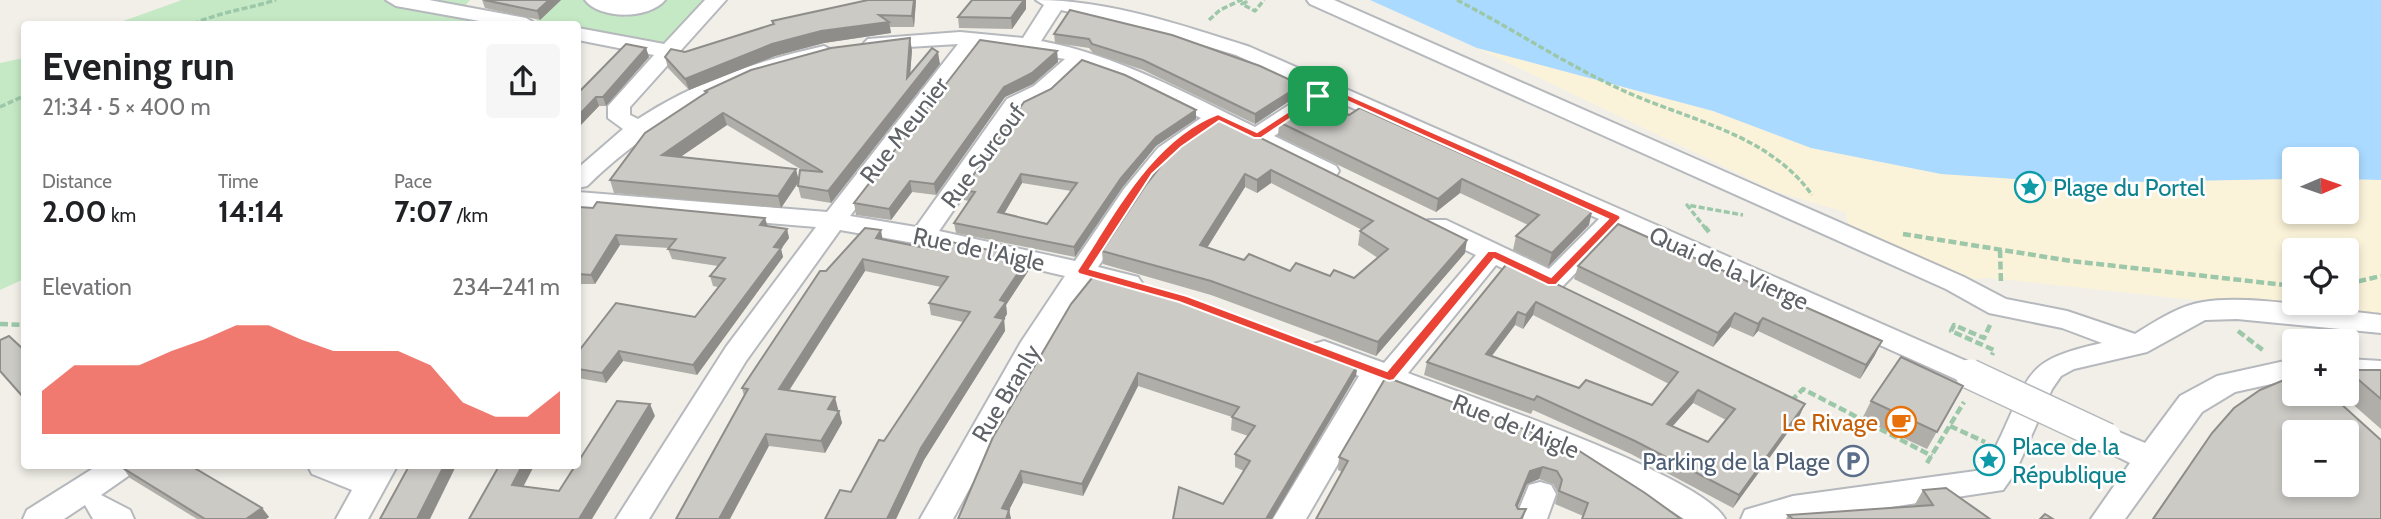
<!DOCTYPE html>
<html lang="en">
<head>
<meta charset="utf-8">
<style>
	body { margin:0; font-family:Cabin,sans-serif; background:#f6f6f6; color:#202124; height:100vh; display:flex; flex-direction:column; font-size:26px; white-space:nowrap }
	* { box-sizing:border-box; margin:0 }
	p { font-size:23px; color:#757577 }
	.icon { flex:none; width:38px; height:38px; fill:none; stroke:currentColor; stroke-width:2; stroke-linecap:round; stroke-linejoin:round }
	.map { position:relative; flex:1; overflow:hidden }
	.details { position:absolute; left:21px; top:21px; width:560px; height:448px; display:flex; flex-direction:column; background:#fff; border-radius:7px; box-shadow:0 4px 10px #0003 }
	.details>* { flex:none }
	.needle { width:46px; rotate:88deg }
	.controls { position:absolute; left:2282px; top:147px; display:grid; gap:14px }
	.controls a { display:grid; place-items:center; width:77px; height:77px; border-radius:7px; background:#fff; box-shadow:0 4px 10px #0003; font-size:35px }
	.pin { position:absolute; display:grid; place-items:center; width:60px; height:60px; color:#fff; margin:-30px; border-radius:14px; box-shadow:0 4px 10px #0006 }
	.round { display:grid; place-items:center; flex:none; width:74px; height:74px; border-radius:7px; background:#f6f6f6 }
	.headline { display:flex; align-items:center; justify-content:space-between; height:119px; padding:0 21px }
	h1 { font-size:38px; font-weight:800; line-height:52px }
	.metrics { display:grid; grid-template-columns:repeat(3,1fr); gap:10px; height:119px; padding:7px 21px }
	.metrics div { display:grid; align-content:center }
	.metrics b { font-size:30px; font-weight:800 }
	.metrics small { font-size:19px; font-weight:400 }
	.metrics p { font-size:19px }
	.chart { height:196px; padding:14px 21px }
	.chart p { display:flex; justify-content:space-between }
	.chart svg { width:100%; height:126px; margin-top:7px; fill:#ea4335; opacity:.7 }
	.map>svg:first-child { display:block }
	.green { fill:#c5e8c5 }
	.sand { fill:#fbf3d9; fill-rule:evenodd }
	.water { fill:#aadaff }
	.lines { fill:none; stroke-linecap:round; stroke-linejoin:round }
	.minor-casing { stroke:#b5b8bc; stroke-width:4 }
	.path-far1 { stroke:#9cc7a9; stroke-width:3.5; stroke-dasharray:6 2.5; stroke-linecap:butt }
	.path { stroke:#9cc7a9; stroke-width:4.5; stroke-dasharray:8 3.5; stroke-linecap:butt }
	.minor { fill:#fff; fill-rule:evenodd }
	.minor-bridge-casing { stroke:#b5b8bc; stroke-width:32; stroke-linecap:butt }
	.minor-bridge { stroke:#fff; stroke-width:29 }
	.wall { fill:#afaea9; fill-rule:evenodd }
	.shaded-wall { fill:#8f8d8a }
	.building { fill:#cccac5; stroke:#8f8d8a; stroke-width:2; fill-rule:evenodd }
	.route { fill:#ea4335; stroke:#fff; stroke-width:2; fill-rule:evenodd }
	.labels { text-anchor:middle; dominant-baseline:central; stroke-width:5; stroke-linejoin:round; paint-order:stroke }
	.street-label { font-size:24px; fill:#5f6368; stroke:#fff }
	.culture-label { font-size:24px; fill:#0d838f; stroke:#fff; text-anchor:start }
	.food-label { font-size:24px; fill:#c56008; stroke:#fff; text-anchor:end }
	.service-label { font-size:24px; fill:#4e5e75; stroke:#fff; text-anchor:end }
</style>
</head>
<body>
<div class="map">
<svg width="2381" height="519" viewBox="0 0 2381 519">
	<rect width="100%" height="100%" fill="#f1efe8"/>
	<g class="green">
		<path d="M182,0H470L463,8L534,23L561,0H707L664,46L578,30V24H115Z"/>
		<path d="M24,58V279L0,290V63Z"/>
	</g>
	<path class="sand" d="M1477,48L1713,111L1811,148L1941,174L2073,183L2294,179V212H2347V179L2381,180V320L1989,278L1970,279L1851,233L1845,212L1775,191ZM2294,250H2347V303H2294Z"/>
	<path class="water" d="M1370,0H2381V180L2347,179V159H2294V179L2073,183L1941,174L1811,148L1713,111L1477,48Z"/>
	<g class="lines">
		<g class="minor-casing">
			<g id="minor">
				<path d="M386,0H429L526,18L536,24H496L396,6Z"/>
				<path d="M585,0H665C650,19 600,20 585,0Z"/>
				<path d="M705,0H726L630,107V115L638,119C695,81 758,61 824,46L835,52L832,57C737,80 657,117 587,186L578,188V168L623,129L608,118V106L654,55L578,40V28L664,44Z"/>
				<path d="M1036,0C1108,0 1182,25 1250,47L1980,367L1985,374L1980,381L1970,384L1960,381L1619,228L1561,288C1542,294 1515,274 1496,265L1408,373C1465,395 1702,475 1725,519H1684L1650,497L1606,474L1383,386L1306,519H1273L1359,376L1314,358L1310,351L1314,344L1324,341L1384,363L1476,255L1428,232L1424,226L1428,220H1446L1549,269L1599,219L1330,98L1274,136L1336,166L1339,171L1336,176H1318L1219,127L1174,158L1143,198L1098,267L1138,277L1142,283L1138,289L1129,292L1089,281L1047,345L953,519H920L1021,342L1065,276L954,250L840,230L746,361L649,519H616L726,347L816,227L578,207V192L827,212L958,44L875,49L868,47L864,43L868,39L960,32L1023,38L1044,5ZM1061,10L1186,40L1236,55L1312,90L1255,127C1187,94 1117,55 1041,41ZM979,46L1065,59L1034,86L1007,99L916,227L850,216ZM1083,65L1126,82L1201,118L1158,148L1124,189L1075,261L939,231L1023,109L1050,96Z"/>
				<path d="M1307,0H1334L1964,277L2006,299L2067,311L2135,334C2156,321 2178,306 2203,302C2250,294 2331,310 2381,315V333L2237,319L2205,320L2147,352L2074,369L2061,376L2052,389L2015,473L2003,490L1812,519H1741L1745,510L1793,496L1983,470C1991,461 1995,447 2001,436C2032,369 2027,360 2102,343L2062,328L1989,313L1946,289L1310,4Z"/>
				<path d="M2294,359V379L2235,392L2202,412L2125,519H2091L2130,463L2096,446L2092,438L2096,430L2107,427L2145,443L2180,396L2217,376Z"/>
				<path d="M2347,359L2381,361V381L2347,379Z"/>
				<path d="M97,466H135L131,474L101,495L130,510L134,519H93L85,505L64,519H23L27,510Z"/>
				<path d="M308,466H397L368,519H336L352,490L312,474Z"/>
				<path d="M1540,482L1551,485L1556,494L1547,519H1515L1529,485Z"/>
			</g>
		</g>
		<g class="path-far1">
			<path d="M1457,0C1513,29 1565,64 1622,90C1687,120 1768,133 1812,195"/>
			<path d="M1209,20L1220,10L1241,0L1246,2L1242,4L1255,11L1264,0"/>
			<path d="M193,24C220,12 247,9 276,0"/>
			<path d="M0,107L24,96"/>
			<path d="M1706,229L1687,205L1743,215"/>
		</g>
		<g class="path">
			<path d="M1705,227L1709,232"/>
			<path d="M1903,234L2071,261L2294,286"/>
			<path d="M2000,250L2001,284"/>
			<path d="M2347,284L2381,276"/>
			<path d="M0,324L24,325"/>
			<path d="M1990,325L1984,338L1954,325L1951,331L1994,350L1992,355"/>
			<path d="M2238,331L2264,351"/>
			<path d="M1791,401L1803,389L1932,456"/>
			<path d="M1950,426L1985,442"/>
			<path d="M1927,463L1964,402"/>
		</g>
		<use href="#minor" class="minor"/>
		<g class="minor-bridge-casing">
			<path id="minor-bridge" d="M1970,374L2107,438"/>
		</g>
		<use href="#minor-bridge" class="minor-bridge"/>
	</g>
	<g class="wall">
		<path d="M482,0H561L540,20L485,8Z"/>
		<path d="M916,0L914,27H890L891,33L824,43L775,56L689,90L668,68L665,57L685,52L773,25L772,21Z"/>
		<path d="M972,0H1026V9L1012,29L959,28L958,17Z"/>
		<path d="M1070,10L1300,94L1255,124L1143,70L1093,53L1089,48L1055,43L1054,34Z"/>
		<path d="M646,48L649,57L606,106H599L578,128V93Z"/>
		<path d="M912,50L910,74L940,64L831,203L801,198L798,186L799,182L781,208L614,193L610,180L705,93V91ZM727,125L802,170L799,181L680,157Z"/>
		<path d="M1057,51L1058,62L1033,84L1005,97L936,195L912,192L891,220L856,215L854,203Z"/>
		<path d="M1314,99L1589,225L1548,267L1513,250L1516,236L1528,225L1460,193L1436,212L1278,136L1279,122Z"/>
		<path d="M1218,117L1465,253L1376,356L1211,295L1103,264L1102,251ZM1271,183L1362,230L1360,231L1358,245L1378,258L1354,278L1290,271L1244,260L1207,248L1245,187L1257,193Z"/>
		<path d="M1196,119L1156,146L1122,188L1075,257L956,233L954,223L969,201L964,200L963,190ZM1022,183L1071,191L1047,224L1004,214Z"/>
		<path d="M578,208L767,226L787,229L789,238L781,249L783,257L697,375L623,361L606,383L578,378V352L695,317L718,287L713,286L710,276L718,266L672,259L668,249L669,248L620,245L595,284H578Z"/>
		<path d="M1618,224L1875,355L1860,379L1758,331L1753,337L1730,327L1713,347L1574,279L1578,266Z"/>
		<path d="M883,239L935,250L1028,258L1029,270L1006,305L1007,314L1004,319L1005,331L924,460L896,519H825L851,492L884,441L963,322L931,315L929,303L941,287L865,271L789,391L838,409V411H839L842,423L825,453L769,446L744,396L742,388L826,271Z"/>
		<path d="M1509,261L1799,417L1733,508L1631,454L1533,410L1531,414L1424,375L1427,362ZM1533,315L1669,384L1652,405L1579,388L1492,356L1515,325L1523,329ZM1693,403L1726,420L1708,442L1672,427Z"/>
		<path d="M1071,304L1356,376L1223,504L1244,471L1235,467V454L1248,436L1231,430L1232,417L1138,386L1083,496L1023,483L1009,510L1011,519H958Z"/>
		<path d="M2347,370H2381V429L2341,394H2347Z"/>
		<path d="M1386,377L1645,493L1583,516L1555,504L1558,493L1553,484L1539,479L1527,484L1517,507L1518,509H1526L1523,519H1316L1342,472L1338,470L1339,457Z"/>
		<path d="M1963,386L1927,449L1862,419L1871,401Z"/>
		<path d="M2212,433L2381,519H2152Z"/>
		<path d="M123,468L262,508L269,517L266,519H197L130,478Z"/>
		<path d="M1923,490L1990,519H1786L1788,515L1914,506Z"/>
	</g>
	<g class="shaded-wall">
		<path d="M549,0H561L540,20L537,11Z"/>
		<path d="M914,0H916L914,27L912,16Z"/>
		<path d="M1024,0H1026V9L1012,29L1011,18Z"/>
		<path d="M889,22L891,33L824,43L775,56L689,90L685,79L772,44L821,31Z"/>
		<path d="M910,38L912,50L909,89L938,52L940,64L831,203L828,191L907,78Z"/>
		<path d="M646,48L649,57L606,106L603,97Z"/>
		<path d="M1057,51L1058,62L1033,84L1005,97L936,195L934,184L1004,87Z"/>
		<path d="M1301,85L1300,94L1255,124V114Z"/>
		<path d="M596,97L599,106L578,128V116Z"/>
		<path d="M1196,110V119L1156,146L1122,188L1075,257L1074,247L1121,178L1156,137Z"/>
		<path d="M723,113L727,125L666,167L662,155Z"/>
		<path d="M796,169L799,181L781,208L778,196Z"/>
		<path d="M1271,170V183L1257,193V180Z"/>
		<path d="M1021,174L1022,183L999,222L998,212Z"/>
		<path d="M1245,174V187L1200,259V245Z"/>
		<path d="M1462,179L1460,193L1436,212L1438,199Z"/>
		<path d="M910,181L912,192L891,220L889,209Z"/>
		<path d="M1592,212L1589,225L1548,267L1552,253Z"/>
		<path d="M765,218L768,227L760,225Z"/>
		<path d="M787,229L789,238L781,249L783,257L697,375L693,365L774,247Z"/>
		<path d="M881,230L883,242L876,238Z"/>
		<path d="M616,235L620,245L595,284L591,275Z"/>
		<path d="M1467,240L1465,253L1376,356L1378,342Z"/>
		<path d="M1028,258L1029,270L1006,305L1007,314L1004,319L1005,331L924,460L896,519H887L921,448L995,317L1000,300Z"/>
		<path d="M863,259L865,271L782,401L779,389Z"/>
		<path d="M1536,302L1533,315L1523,329L1526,315Z"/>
		<path d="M1518,312L1515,325L1483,367L1486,354Z"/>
		<path d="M1735,313L1730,327L1713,347L1718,333Z"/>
		<path d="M1763,318L1758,331L1753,337L1758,324Z"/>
		<path d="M1882,341L1875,355L1860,379L1866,365Z"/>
		<path d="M619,351L623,361L606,383L602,373Z"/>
		<path d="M1358,364L1356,376L1272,519H1266Z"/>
		<path d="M1138,373V386L1083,496L1082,484Z"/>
		<path d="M1698,390L1693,403L1662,438L1667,424Z"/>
		<path d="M835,397L838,409L831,421L828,409Z"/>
		<path d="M650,404L655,416L592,519H579Z"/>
		<path d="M1805,404L1799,417L1733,508L1739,495Z"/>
		<path d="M839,411L842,423L825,453L821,441Z"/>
		<path d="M766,434L769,446L730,519H719Z"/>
		<path d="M444,466H456L430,519H417Z"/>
		<path d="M522,466H534L518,497L512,485Z"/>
		<path d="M1543,467L1539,479L1527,484L1513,518L1516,505L1530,471Z"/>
		<path d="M1021,471L1023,483L1009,510L1011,519H1006L1002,508Z"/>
		<path d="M262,508L269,517L266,519H246Z"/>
	</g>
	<g class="building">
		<path d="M484,0H549L537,11Z"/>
		<path d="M868,0H914L912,16L879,15L889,22L821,31L772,44L685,79L665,57L671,49L685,52L774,24L772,21Z"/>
		<path d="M972,0H1024L1011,18L958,17Z"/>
		<path d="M1070,10L1172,35L1260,66L1301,85L1255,114L1143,60L1092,44L1089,39L1054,34Z"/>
		<path d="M910,38L907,78L932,48L938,52L828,191L798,186L800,170L823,172L723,113L662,155L796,169L778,196L610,180L645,133L707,92L705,91L751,70L831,48Z"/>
		<path d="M980,40L1057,51L1032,73L1004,87L934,184L910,181L889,209L854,203Z"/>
		<path d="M626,44L646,48L603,97H596L578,116V93Z"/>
		<path d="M1082,60L1125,75L1196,110L1156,137L1121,178L1074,247L954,223L975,192L963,190L1024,102L1051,89ZM1021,174L1077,183L1047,224L998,212Z"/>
		<path d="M1314,99L1349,115L1360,108L1592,212L1552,253L1516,236L1539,215L1462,179L1438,199L1279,122Z"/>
		<path d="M1218,117L1467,240L1378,342L1211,281L1102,251L1145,186L1176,147ZM1271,170L1373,221L1360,231L1388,249L1354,278L1334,270L1330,276L1296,263L1290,271L1249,254L1244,260L1200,245L1245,174L1257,180Z"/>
		<path d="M597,202L765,218L760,225L787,229L774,247L781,248L693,365L619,351L602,373L578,369V352L616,303L695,317L725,279L710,276L725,258L668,249L676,239L616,235L591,275L578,274V208L579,207L593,208Z"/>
		<path d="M1618,224L1882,341L1866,365L1763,318L1758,324L1735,313L1718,333L1578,266Z"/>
		<path d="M865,228L881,230L876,238L935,250L942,240L1028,258L1000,300L1006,302L995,317L1004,319L921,448L887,519H825L840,490L851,492L879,440L884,441L970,312L929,303L948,277L863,259L779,389L835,397L828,409L839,411L821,441L766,434L719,519H676L748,389L742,388L820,271H826Z"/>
		<path d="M1509,261L1805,404L1739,495L1635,441L1537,396L1534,400L1427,362ZM1536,302L1678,372L1652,405L1586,380L1579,388L1486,354L1518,312L1526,315ZM1698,390L1735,409L1708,442L1667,424Z"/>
		<path d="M1096,273L1189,300L1358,364L1266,519H1173L1179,487L1223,504L1250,461L1235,454L1255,426L1232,417L1239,407L1138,373L1082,484L1021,471L1002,508L1009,510L1006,519H958L993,437L1071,304Z"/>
		<path d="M9,336L24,350V398L0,371V340Z"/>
		<path d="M1901,357L1963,386L1937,432L1871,401Z"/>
		<path d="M2347,370H2381V399L2353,375H2347Z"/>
		<path d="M1386,377L1576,449L1645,493L1681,519H1582L1588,503L1559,491L1562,480L1557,471L1543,467L1530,471L1516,505L1518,509H1526L1521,519H1316L1348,461L1339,457Z"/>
		<path d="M2294,378V394H2330L2381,440V519H2153L2212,433L2234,408L2260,390L2284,380ZM2294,432H2347V485H2294Z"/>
		<path d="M617,401L650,404L579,519H469L499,466H522L512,485L559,491L575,466H578V462Z"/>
		<path d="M125,466H191L262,508L246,519H205L123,468Z"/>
		<path d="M409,466H444L417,519H380Z"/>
		<path d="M1946,488L1990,519H1793L1788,515L1933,505L1923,490Z"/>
		<path d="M2045,514L2053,519H2040Z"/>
	</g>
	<path class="route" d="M1328,86L1619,215L1621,218L1556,285H1548L1494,259L1394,380L1389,381L1179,302L1079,274L1077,271C1114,215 1152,139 1218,114L1257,132ZM1329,93L1608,219L1551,277L1496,251H1488L1387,371L1187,296L1090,269L1152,174L1181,147L1219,121L1254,138H1261Z"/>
	<defs>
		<g id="sight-ring" transform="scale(1.575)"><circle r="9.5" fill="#fff" stroke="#0f9aa8" stroke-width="1.5"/><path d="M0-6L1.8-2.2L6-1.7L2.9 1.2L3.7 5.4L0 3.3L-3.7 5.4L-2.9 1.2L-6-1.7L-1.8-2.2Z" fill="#0f9aa8"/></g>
		<g id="cafe-ring" transform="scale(1.575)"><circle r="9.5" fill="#fff" stroke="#e8710a" stroke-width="1.5"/><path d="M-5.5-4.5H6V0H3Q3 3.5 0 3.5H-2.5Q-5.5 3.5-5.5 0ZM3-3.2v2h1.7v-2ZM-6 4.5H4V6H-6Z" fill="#e8710a"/></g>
		<g id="parking-ring" transform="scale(1.575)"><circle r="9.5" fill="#fff" stroke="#5c6f8a" stroke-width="1.5"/><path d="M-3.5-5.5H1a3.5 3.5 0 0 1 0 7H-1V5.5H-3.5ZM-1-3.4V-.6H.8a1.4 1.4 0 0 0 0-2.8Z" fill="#5c6f8a"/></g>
	</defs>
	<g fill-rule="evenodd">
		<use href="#sight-ring" x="2030" y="187"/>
		<use href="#cafe-ring" x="1901" y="422"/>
		<use href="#sight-ring" x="1989" y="460"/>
		<use href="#parking-ring" x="1853" y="461"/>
	</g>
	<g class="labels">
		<g class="street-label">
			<text transform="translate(904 130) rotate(-52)">Rue Meunier</text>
			<text transform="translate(983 156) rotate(-53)">Rue Surcouf</text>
			<text transform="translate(979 249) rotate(12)">Rue de l'Aigle</text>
			<text transform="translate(1729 268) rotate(24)">Quai de la Vierge</text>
			<text transform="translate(1006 393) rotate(-59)">Rue Branly</text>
			<text transform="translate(1516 426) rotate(22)">Rue de l'Aigle</text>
		</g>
		<g class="culture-label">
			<text x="2053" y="187">Plage du Portel</text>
			<text x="2012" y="446">Place de la<tspan x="2012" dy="28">République</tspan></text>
		</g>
		<g class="food-label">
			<text x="1878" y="422">Le Rivage</text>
		</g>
		<g class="service-label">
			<text x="1830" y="461">Parking de la Plage</text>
		</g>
	</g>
</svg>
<div class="controls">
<a><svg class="needle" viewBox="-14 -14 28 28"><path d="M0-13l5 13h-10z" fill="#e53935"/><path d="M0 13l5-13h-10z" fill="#757577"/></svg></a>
<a><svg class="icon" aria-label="locate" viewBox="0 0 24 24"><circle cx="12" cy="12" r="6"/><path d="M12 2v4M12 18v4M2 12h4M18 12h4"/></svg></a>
<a>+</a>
<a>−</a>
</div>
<div class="pin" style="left:1318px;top:96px;background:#1e9e55"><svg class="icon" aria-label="arrive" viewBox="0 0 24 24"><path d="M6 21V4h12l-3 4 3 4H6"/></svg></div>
<section class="details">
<div class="headline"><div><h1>Evening run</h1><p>21:34 · 5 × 400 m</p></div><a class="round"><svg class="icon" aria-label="share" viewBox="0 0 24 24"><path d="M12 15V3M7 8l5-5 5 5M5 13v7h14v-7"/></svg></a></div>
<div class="metrics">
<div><p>Distance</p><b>2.00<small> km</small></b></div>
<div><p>Time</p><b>14:14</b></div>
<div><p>Pace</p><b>7:07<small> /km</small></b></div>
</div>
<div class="chart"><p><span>Elevation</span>234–241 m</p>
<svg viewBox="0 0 160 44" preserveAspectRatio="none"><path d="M0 44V29L10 20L20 20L30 20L40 15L50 11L60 6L70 6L80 11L90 15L100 15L110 15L120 20L130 33L140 38L150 38L160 29V44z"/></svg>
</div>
</section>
</div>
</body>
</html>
